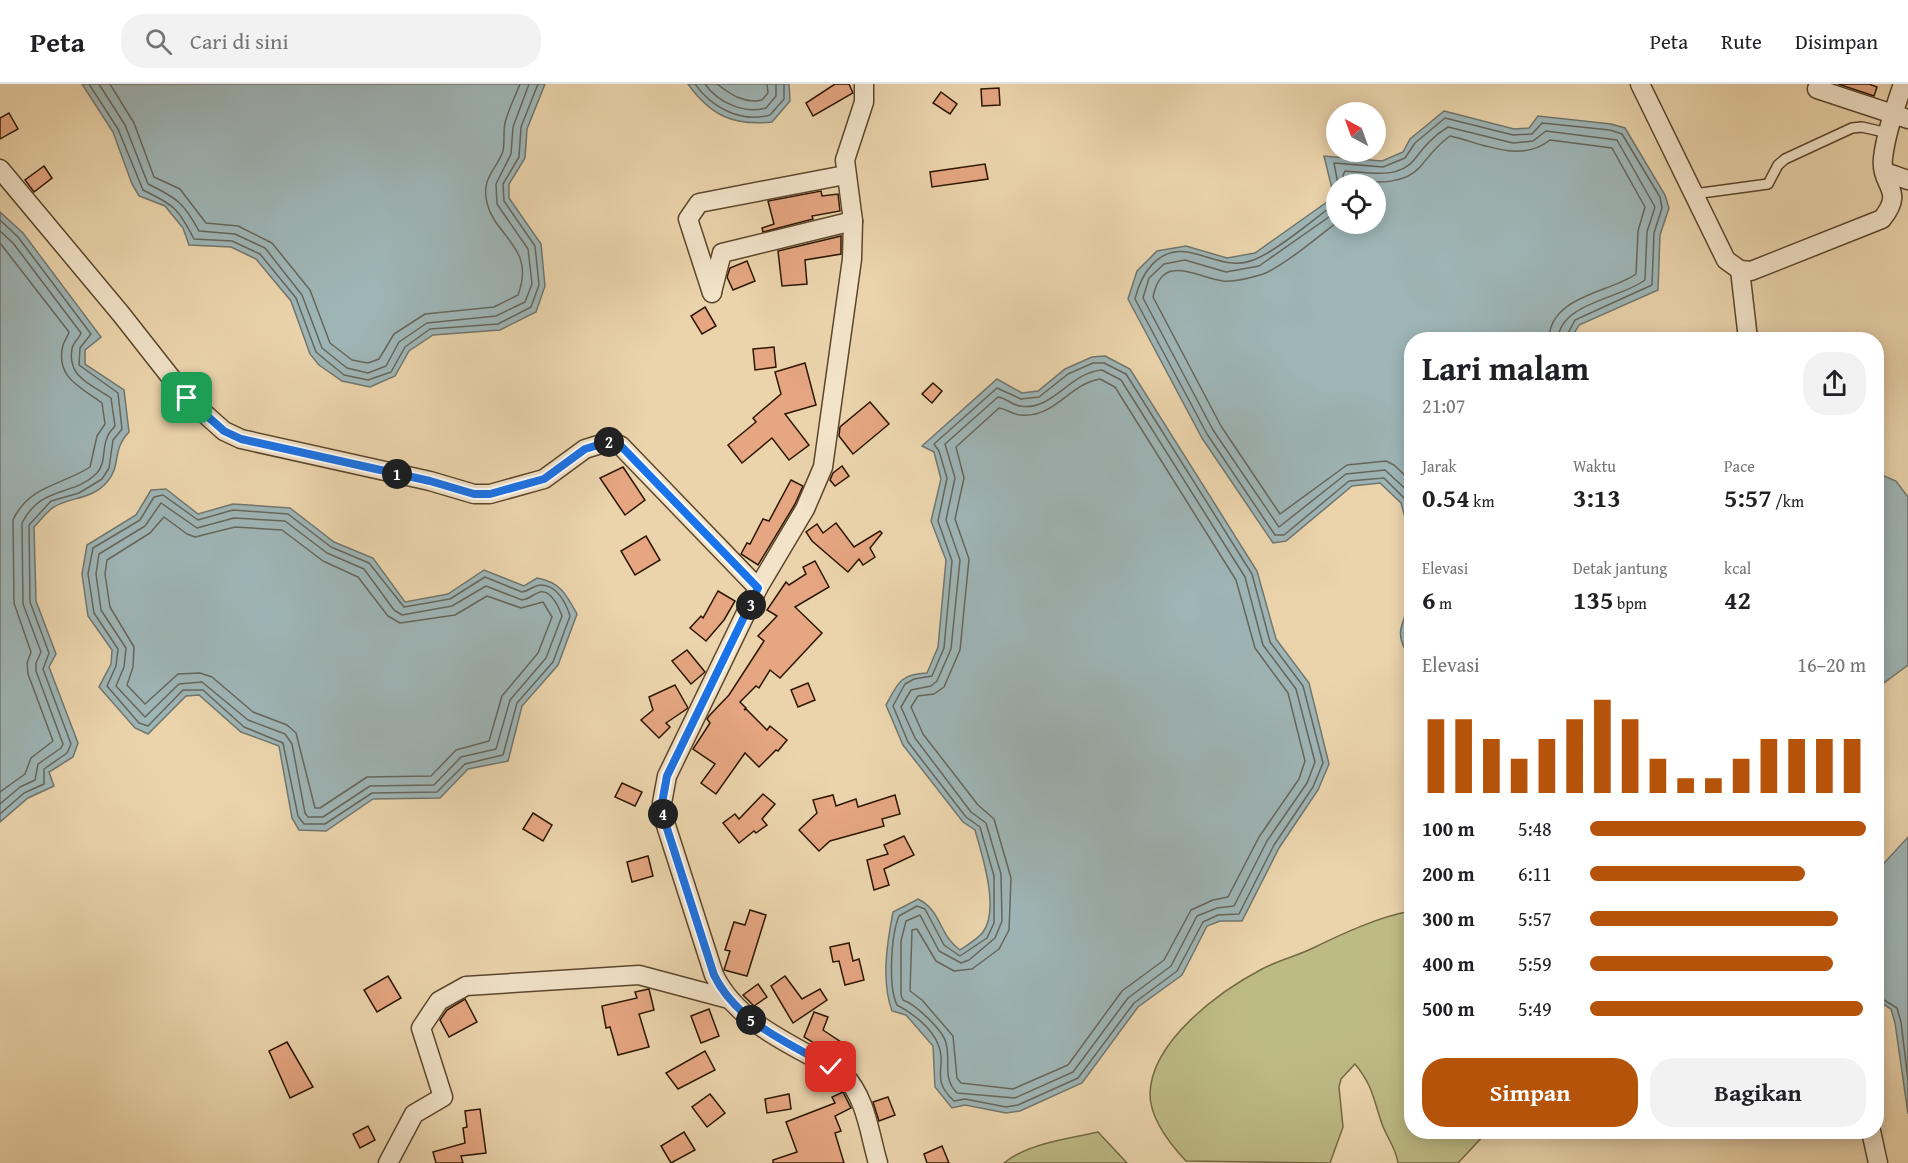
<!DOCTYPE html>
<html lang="id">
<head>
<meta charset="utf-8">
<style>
	body { margin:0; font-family:"Gentium Book Plus",serif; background:#f2f2f2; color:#202124; height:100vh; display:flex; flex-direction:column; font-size:22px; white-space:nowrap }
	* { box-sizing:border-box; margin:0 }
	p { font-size:20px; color:#757577 }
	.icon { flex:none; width:33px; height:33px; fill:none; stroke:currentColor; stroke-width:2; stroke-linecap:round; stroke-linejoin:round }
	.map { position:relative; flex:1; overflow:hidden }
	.panel { position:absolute; left:1404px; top:248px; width:480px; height:807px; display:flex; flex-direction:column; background:#fff; border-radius:24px; box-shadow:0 3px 15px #0003 }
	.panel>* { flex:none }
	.needle { width:39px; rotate:319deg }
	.fabs { position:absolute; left:1326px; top:18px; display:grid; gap:12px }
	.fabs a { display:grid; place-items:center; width:60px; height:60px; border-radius:50%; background:#fff; box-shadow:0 3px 15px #0003; font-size:30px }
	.pin { position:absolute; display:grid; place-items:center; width:51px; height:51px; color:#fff; margin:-26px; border-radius:12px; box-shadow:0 3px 9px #0006 }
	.km { position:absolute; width:30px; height:30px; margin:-15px; border-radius:50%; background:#222; color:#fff; font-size:16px; line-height:30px; text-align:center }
	.round { display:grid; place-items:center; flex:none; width:63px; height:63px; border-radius:24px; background:#f2f2f2 }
	.overview { display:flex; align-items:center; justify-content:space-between; height:102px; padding:0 18px }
	h1 { font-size:33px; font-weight:700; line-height:45px }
	.metrics { display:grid; grid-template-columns:repeat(3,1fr); gap:9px; height:102px; padding:6px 18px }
	.metrics div { display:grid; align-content:center }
	.metrics b { font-size:26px; font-weight:700 }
	.metrics small { font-size:16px; font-weight:400 }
	.metrics p { font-size:16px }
	.chart { height:168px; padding:12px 18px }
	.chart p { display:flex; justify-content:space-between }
	.chart svg { width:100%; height:108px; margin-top:6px; stroke:#b45309; stroke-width:6 }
	.primary-button { display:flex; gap:12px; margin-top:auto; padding:12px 18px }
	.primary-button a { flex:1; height:69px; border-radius:24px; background:#b45309; color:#fff; font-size:24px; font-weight:700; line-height:69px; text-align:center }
	.primary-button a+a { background:#f2f2f2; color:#202124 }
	ul { padding:0 18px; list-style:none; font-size:20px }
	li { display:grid; grid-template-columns:96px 72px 1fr; align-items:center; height:45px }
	li i { height:15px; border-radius:8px; background:#b45309 }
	header { display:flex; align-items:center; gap:36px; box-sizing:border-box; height:84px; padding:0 30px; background:#fff; border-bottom:2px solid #e0e0e0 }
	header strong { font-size:28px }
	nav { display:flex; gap:33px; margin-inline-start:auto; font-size:21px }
	.search { width:420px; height:54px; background:#f2f2f2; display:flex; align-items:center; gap:15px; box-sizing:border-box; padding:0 21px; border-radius:24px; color:#757577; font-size:22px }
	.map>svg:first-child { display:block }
	.green { fill:#bdbb85; stroke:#756944; stroke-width:1.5 }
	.water { fill:#9eb5b6; stroke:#71766e; stroke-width:1.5; fill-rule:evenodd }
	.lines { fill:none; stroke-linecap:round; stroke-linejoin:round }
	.shore { stroke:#66665c; stroke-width:1.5 }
	.building { fill:#e5a681; stroke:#2d1702; stroke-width:1.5 }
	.lane-casing { stroke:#5c462c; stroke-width:12 }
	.street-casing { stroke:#5c462c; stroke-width:21 }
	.lane { stroke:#f2e3c9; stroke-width:9 }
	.street { stroke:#f2e3c9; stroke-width:18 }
	.route-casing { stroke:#fff; stroke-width:12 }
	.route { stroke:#1a73e8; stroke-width:8 }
</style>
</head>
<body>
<header>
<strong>Peta</strong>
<div class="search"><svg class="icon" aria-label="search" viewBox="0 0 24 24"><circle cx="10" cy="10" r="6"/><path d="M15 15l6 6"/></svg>Cari di sini</div>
<nav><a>Peta</a><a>Rute</a><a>Disimpan</a></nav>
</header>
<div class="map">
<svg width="1908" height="1079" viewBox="0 0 1908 1079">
	<rect width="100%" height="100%" fill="#ebd4ac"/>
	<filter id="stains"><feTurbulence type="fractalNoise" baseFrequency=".00333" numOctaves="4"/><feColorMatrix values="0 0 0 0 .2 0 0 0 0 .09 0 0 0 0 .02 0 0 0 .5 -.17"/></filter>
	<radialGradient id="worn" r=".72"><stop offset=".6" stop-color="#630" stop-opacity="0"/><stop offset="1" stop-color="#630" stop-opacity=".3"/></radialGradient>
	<g class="green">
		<path d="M1411,827L1412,1047H1488L1458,1079H1398C1396,1064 1387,1054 1382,1040C1373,1014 1373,1002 1355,980L1341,995L1339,1003L1343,1043L1330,1079L1186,1077C1170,1060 1150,1035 1150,1010C1151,957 1220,907 1262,885C1279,876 1297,872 1313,864C1344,849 1378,833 1411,827Z"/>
		<path d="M1098,1048L1127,1079H1004C1028,1059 1069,1055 1098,1048Z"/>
	</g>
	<g class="water">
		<path d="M82,0H545L527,45L525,74L509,100V114L541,160L545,202L536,228L500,246L433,251L409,267L395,292L370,303L342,297L319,281L310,270L291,217L256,175L231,163L189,161L183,144L165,122L139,112L132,100L113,48Z"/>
		<path d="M688,0H789L790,17L772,38C734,42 711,32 688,0Z"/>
		<path d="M1444,27L1514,45L1529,44L1538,32L1611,40L1625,44L1665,111L1669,124L1660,151L1658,206L1579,241L1571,255H1412L1411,455L1401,419L1380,399L1352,402L1286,457L1273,459L1202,354L1128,215L1137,187L1157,167L1186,162L1227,174L1255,169L1334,113L1324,72L1382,77L1403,68L1410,55ZM1336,100H1376V140H1336Z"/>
		<path d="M0,128L23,149L101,253L85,266V280L124,306L129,348C111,367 122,381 107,398C92,416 69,413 54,423C46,428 40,437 34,443L36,517L56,570L49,583L78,659L73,673L49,688L54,702L28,714L0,738Z"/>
		<path d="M1105,272L1130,285L1257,487L1276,555L1309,599L1329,680L1318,706L1279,764L1242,837H1220L1207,842L1182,891L1138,923L1082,999L1020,1027L1006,1029L965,1021L952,1024L935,1003L933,962L906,931L892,927C881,897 887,859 893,828L918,815C942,827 938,850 960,866C967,861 978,855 983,848C1000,825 982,771 975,746L963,738L903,661L886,621C898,599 900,590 927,589L938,563L946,476L931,437L941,395L934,368L922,362L997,295L1022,309L1038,307L1065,285L1092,273Z"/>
		<path d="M1877,389L1896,397L1908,413V581L1877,604Z"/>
		<path d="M166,405L198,430L233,420L290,424L334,458L373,474L405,518L448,510L484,486L524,502L537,494C560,498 566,510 577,530L558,581L522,622L508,677L468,685L440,714L373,715L326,747L299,746L292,734L279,662L241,648L199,611L186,612L148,650L135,644L99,603L111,580L112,566L88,532L82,490L87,461L136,431L151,406Z"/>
		<path d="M1411,518V576C1394,550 1400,544 1411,518Z"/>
		<path d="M1908,753V1030L1895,939L1891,925L1877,916L1876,788Z"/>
	</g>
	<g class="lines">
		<g class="shore">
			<path d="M89,0L118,45L143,106C174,121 178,124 194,155L232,157L260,170L296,214L316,268L344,291L368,296L391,288L405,263L430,245L498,240L531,223L539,201L535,162L504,117L503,100L519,73L521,43L538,0"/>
			<path d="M99,0L125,41L148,100C177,114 184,119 199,147L235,150L265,164L302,211L322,264L347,284L368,289L386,282L399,258L427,239L496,232L525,218L532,200L528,165L497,120L496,100L511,70L513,43L529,0"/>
			<path d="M110,0L134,39L154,93L180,105L206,139L238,142L272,159L310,206L330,259L352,276L368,279L379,275L394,250L425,230L494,223L518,211C536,163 495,153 487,119C481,93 496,87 503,67C505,58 503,48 505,39C508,26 515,13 520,0"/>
			<path d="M695,0C712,24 741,39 770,31L784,15V0"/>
			<path d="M705,0C718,19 745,30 766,24L776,12V0"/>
			<path d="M717,0C730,10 744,20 762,16L768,9L767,0"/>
			<path d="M1338,100L1334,79L1383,83L1405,74L1415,59L1445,34L1513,51L1532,50L1542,39L1610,46L1622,50L1660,113L1662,124L1654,149L1652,201L1575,236L1565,255"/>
			<path d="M1345,100L1343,91L1345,87C1366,88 1398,96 1414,76C1424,63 1433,52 1448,43L1513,59L1533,57L1546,47L1617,56L1655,123L1647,148L1645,196C1622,214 1560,219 1558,255"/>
			<path d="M1355,100L1358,97C1378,99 1405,100 1420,83C1430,71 1437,61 1450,52C1482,59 1520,80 1550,56L1612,64L1645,123L1638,147L1636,190C1609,209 1550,212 1549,255"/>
			<path d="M1336,119C1314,135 1282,163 1258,174C1232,187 1212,172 1187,168C1157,164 1141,190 1135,215L1207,350L1275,451H1284L1349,397L1384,394L1405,415L1412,434"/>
			<path d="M1336,128L1259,182L1226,188L1185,176L1164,180L1149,194L1143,214L1213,346L1279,443L1346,390L1385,386L1412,411"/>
			<path d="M0,136L18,153L91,250L80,264L79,281L118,309L122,345L113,356L109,384L102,395L79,409L51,417L29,441L30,518L49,569L43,585L71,660L67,669L44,685V700L24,709L0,730"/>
			<path d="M1336,139C1319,152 1279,186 1260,191C1250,194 1234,198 1223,197C1195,193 1162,168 1153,213L1221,342L1280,430L1347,381L1386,377L1394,381L1412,398"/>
			<path d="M0,147L13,159L81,249C79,255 73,258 72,265C67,293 91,300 111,314L115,342C112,346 108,349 107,354C102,365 106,379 97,389C73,413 41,401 22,439L23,520L41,568L36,579V587L63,660L61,664L38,680L35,696L20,703L0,720"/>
			<path d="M0,159L69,248C68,252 65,256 63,261C55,293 80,303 102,319L105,340L97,352L90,383C63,401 29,401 13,436L14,519L31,568L27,579L28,590L53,657L31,674L25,690L0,708"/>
			<path d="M1093,279H1104L1126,290L1252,490L1270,558L1303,602L1323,679L1313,703L1274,761L1239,830L1218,831L1203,838L1177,887L1134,919L1078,994L1018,1021L1006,1023L965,1015L954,1017C929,994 948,983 938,960C932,944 911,928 897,921C888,903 891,851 899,832L917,822L925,825L944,861L960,872L987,854L994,839V792L980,743L966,733L908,658L893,622L905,600L914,595L932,592L944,564L952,477L938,437L947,394L939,367L934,360L997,304L1021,315L1039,313L1068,290Z"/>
			<path d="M1102,286L1121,296L1245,493L1263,561L1296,605L1315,678L1307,699L1267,757L1234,822L1217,824L1197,832L1171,882L1128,914L1073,988L1015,1014L957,1009C942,994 951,978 946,959C943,946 915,920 903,916L901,911V857L906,837L920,831L939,867L961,879L969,876L995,854L1002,837L1001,790L986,739L971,728L915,654L901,623L911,606L931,602L937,597L951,565L960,476L946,436L955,394L945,360L998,313C1006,314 1012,321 1020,322C1052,328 1070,288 1102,286Z"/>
			<path d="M1100,295L1115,303L1236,496L1255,564L1288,609L1305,677L1299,695L1259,753L1228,813L1213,816L1191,826L1164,876L1122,907L1068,981L1013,1005L961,999L957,994L953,952L922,916L910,907L912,846L917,845L936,877L954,887L972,885L999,865L1009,846L1011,794L994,735L978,721L923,650L911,623L918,612L934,610L944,603L960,566L969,475L955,435L964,394L956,363L999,324C1007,325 1013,331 1021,331C1055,334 1069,300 1100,295Z"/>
			<path d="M163,411L198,436L233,426L288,430L331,463L369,479L404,523L450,515L485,493L522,508C529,507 534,501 541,501C557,501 566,519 570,532L553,578L517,619L503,671L465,680L437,708L372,709L325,740H304L298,732L283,659L244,643L203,606H183L148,642L139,639L107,602L116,582L118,565L94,529L88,490L93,464L140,436L154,413Z"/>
			<path d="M161,419L197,444L234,434L285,437L327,469L364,485L394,526L402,531L452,522L486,502L522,516C530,515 533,510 540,508C552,506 559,524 562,532L546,574L510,616L496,665L461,673L434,701L370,702L323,733H308L305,729L292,660L285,650L248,636L202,598L179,600L145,633L116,602L124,583L126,564L101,526L96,490L99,470L145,442Z"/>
			<path d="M164,433L187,450L195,453L235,443L282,446L323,477L358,493L388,532L400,539L455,531L487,512L521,524L543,518L552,533L538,569L502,612L489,657L456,666L431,692L367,693L320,724H315L296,649L287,641L253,628L212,593L200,589L178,590L145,620L127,601L133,583L134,563L110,523L105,490L107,476L150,449Z"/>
			<path d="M1876,911L1897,924L1901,938L1908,996"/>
		</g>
	</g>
	<g class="building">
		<path d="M835,0H849L853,9L813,32L806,19Z"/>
		<path d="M1838,0H1869L1877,3L1874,12Z"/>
		<path d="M999,4L1000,21L982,22L981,5Z"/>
		<path d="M941,8L957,20L950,30L933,19Z"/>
		<path d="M9,29L18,45L0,55V34Z"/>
		<path d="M985,80L988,95L932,103L930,88Z"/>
		<path d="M44,82L52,94L34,108L25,96Z"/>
		<path d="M821,107L822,112L838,110L840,127L812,132L813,135L763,148L762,144L774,140L768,117Z"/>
		<path d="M841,152V170L805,176L807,200L782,202L778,167Z"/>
		<path d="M747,177L755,197L733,206L727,193L730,184Z"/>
		<path d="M705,223L716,242L702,250L691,232Z"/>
		<path d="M774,263L776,283L755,286L753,265Z"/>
		<path d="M805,279L816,321L785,330L809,361L789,376L772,354L742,379L728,361L756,338L753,334L781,310L775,288Z"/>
		<path d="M933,299L942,307L932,319L922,310Z"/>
		<path d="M870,318L889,340L853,370L839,352L840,343Z"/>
		<path d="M842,382L849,392L835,402L830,396L833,389Z"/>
		<path d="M623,383L645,416L625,431L600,394Z"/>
		<path d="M791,396L803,402L795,420L758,481L741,470L747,459L750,460L763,435L769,437Z"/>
		<path d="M836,439L854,463L880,447L882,449L870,464L875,473L863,481L859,475L848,488L812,457L806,448L817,440L823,449Z"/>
		<path d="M646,452L660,476L635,491L621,467Z"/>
		<path d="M815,477L829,503L795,523L822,549L780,594L770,586L759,604L756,602L740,618L746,624L744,626L746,625L767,646L770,642L787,656L778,667L776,666L759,683L745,669L716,710L701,699L715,680L693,665L710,639L707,635L709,632L729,611L764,557L758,552L777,532L767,526L786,498L789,501L806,490L803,483Z"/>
		<path d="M718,507L735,517L724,536L706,557L690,544L701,532L703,534Z"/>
		<path d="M687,566L705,588L691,600L672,577Z"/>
		<path d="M808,599L815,616L798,623L791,606Z"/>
		<path d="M675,601L688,624L666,639L670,643L659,654L641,636L653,626L649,613Z"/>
		<path d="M622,699L642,708L635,722L615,713Z"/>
		<path d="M763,710L775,720L762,735L767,741L756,749L754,747L739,759L723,739L735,730L739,735Z"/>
		<path d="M833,711L836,722L856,715L858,723L895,711L900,730L882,735L884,742L830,757L819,767L799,746L817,729L813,716Z"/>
		<path d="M533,729L552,741L543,757L523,745Z"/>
		<path d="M904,752L914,771L884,785L889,801L874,806L867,776L888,770L884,761Z"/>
		<path d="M648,772L653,792L632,798L627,778Z"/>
		<path d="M750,826L766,831L747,892L724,886L730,867L725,866L734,838L745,841Z"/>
		<path d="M849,859L853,877L859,875L864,896L845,901L839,877L833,878L830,863Z"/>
		<path d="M388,892L401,914L377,928L364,906Z"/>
		<path d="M785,892L802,915L820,905L827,916L793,939L771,902Z"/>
		<path d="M758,900L767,913L754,922L743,911Z"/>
		<path d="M649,905L654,926L639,930L649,963L618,971L610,943L606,944L602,922L637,914L635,908Z"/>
		<path d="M465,915L477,938L449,953L440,936L447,926Z"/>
		<path d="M709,925L719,952L701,959L691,932Z"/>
		<path d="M814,928L828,933L823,946L844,960L835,972L804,953Z"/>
		<path d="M287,958L313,1003L290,1014L269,967Z"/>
		<path d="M705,967L715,986L678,1005L666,989Z"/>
		<path d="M843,1008L851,1024L835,1032L841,1047L835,1049L844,1079H773V1076L797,1068L786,1038L835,1019L832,1013Z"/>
		<path d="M710,1010L725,1029L707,1043L692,1023Z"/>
		<path d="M789,1010L791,1025L767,1029L765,1015Z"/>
		<path d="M888,1013L895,1031L879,1037L873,1018Z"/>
		<path d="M480,1025L486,1069L461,1072L463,1079H436L433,1068L465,1059L463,1044L467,1043L465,1027Z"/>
		<path d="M368,1042L375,1056L360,1064L353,1050Z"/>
		<path d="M684,1048L695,1066L671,1079L661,1062Z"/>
		<path d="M942,1062L949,1079H927L924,1070Z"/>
	</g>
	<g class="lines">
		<g class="lane-casing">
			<path id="lane" d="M1694,110L1768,100L1778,81L1785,75L1852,44L1862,43L1888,49"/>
		</g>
		<g class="street-casing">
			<g id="street">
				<path d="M864,0V18L845,76L853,137L852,175L823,383L805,425L758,504L667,692L662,719L663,732L714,891C739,942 797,962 843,990C866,1013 869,1048 878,1079"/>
				<path d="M1640,0L1726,176L1740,186L1751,187L1882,135C1906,105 1880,103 1883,74C1886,49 1895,24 1903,0"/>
				<path d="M1817,5L1908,35"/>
				<path d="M0,85L121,230L187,314L224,347L241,355L430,397L474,410H490L544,395L585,365L611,357L621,362L758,504"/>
				<path d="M1885,88L1908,96"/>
				<path d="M1740,186L1748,255"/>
				<path d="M712,208L722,169L853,137"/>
				<path d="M712,209L688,135L699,119L845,91"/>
				<path d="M1871,1047L1878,1079"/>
				<path d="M388,1079L414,1030L443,1013L421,944L439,917L466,902L639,891L729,915"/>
			</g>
		</g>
		<use href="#lane" class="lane"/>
		<use href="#street" class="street"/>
	</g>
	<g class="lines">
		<g class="route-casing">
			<path id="route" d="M187,314L224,347L241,355L430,397L474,410H490L544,395L585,365L611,357L621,362L758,504L667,692L662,719L663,732L714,891C737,938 788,959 831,983"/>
		</g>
		<use href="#route" class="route"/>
	</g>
	<rect width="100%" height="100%" filter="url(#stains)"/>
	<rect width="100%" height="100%" fill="url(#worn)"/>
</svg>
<div class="fabs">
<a><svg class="needle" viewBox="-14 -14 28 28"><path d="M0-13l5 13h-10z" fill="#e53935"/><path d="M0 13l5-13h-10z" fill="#757577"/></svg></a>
<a><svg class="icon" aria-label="locate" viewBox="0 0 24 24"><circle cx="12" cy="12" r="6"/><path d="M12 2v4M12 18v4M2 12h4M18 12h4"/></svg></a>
</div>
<div class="pin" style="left:187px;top:314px;background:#1e9e55"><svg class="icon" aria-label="arrive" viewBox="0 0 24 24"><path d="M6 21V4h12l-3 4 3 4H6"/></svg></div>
<div class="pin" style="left:831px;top:983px;background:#d93025"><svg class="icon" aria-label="check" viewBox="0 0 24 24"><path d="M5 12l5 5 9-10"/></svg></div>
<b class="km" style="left:397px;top:390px">1</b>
<b class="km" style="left:609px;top:358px">2</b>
<b class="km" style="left:751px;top:521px">3</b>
<b class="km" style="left:663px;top:730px">4</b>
<b class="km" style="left:751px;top:936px">5</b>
<section class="panel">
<div class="overview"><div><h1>Lari malam</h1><p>21:07</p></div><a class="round"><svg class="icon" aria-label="share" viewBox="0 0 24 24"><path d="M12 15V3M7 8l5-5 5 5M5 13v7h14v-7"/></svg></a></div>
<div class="metrics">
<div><p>Jarak</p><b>0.54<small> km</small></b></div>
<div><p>Waktu</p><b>3:13</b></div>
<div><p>Pace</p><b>5:57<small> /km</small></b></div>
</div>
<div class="metrics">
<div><p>Elevasi</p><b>6<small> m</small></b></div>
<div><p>Detak jantung</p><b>135<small> bpm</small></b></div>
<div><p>kcal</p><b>42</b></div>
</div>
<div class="chart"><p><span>Elevasi</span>16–20 m</p>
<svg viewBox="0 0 160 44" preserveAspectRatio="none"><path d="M5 44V14M15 44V14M25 44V22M35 44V30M45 44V22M55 44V14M65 44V6M75 44V14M85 44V30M95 44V38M105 44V38M115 44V30M125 44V22M135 44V22M145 44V22M155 44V22"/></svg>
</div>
<ul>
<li><b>100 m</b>5:48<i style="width:100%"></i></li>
<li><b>200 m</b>6:11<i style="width:78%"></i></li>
<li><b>300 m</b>5:57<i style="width:90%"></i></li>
<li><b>400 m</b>5:59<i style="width:88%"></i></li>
<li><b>500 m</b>5:49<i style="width:99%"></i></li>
</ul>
<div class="primary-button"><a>Simpan</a><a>Bagikan</a></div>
</section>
</div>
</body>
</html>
